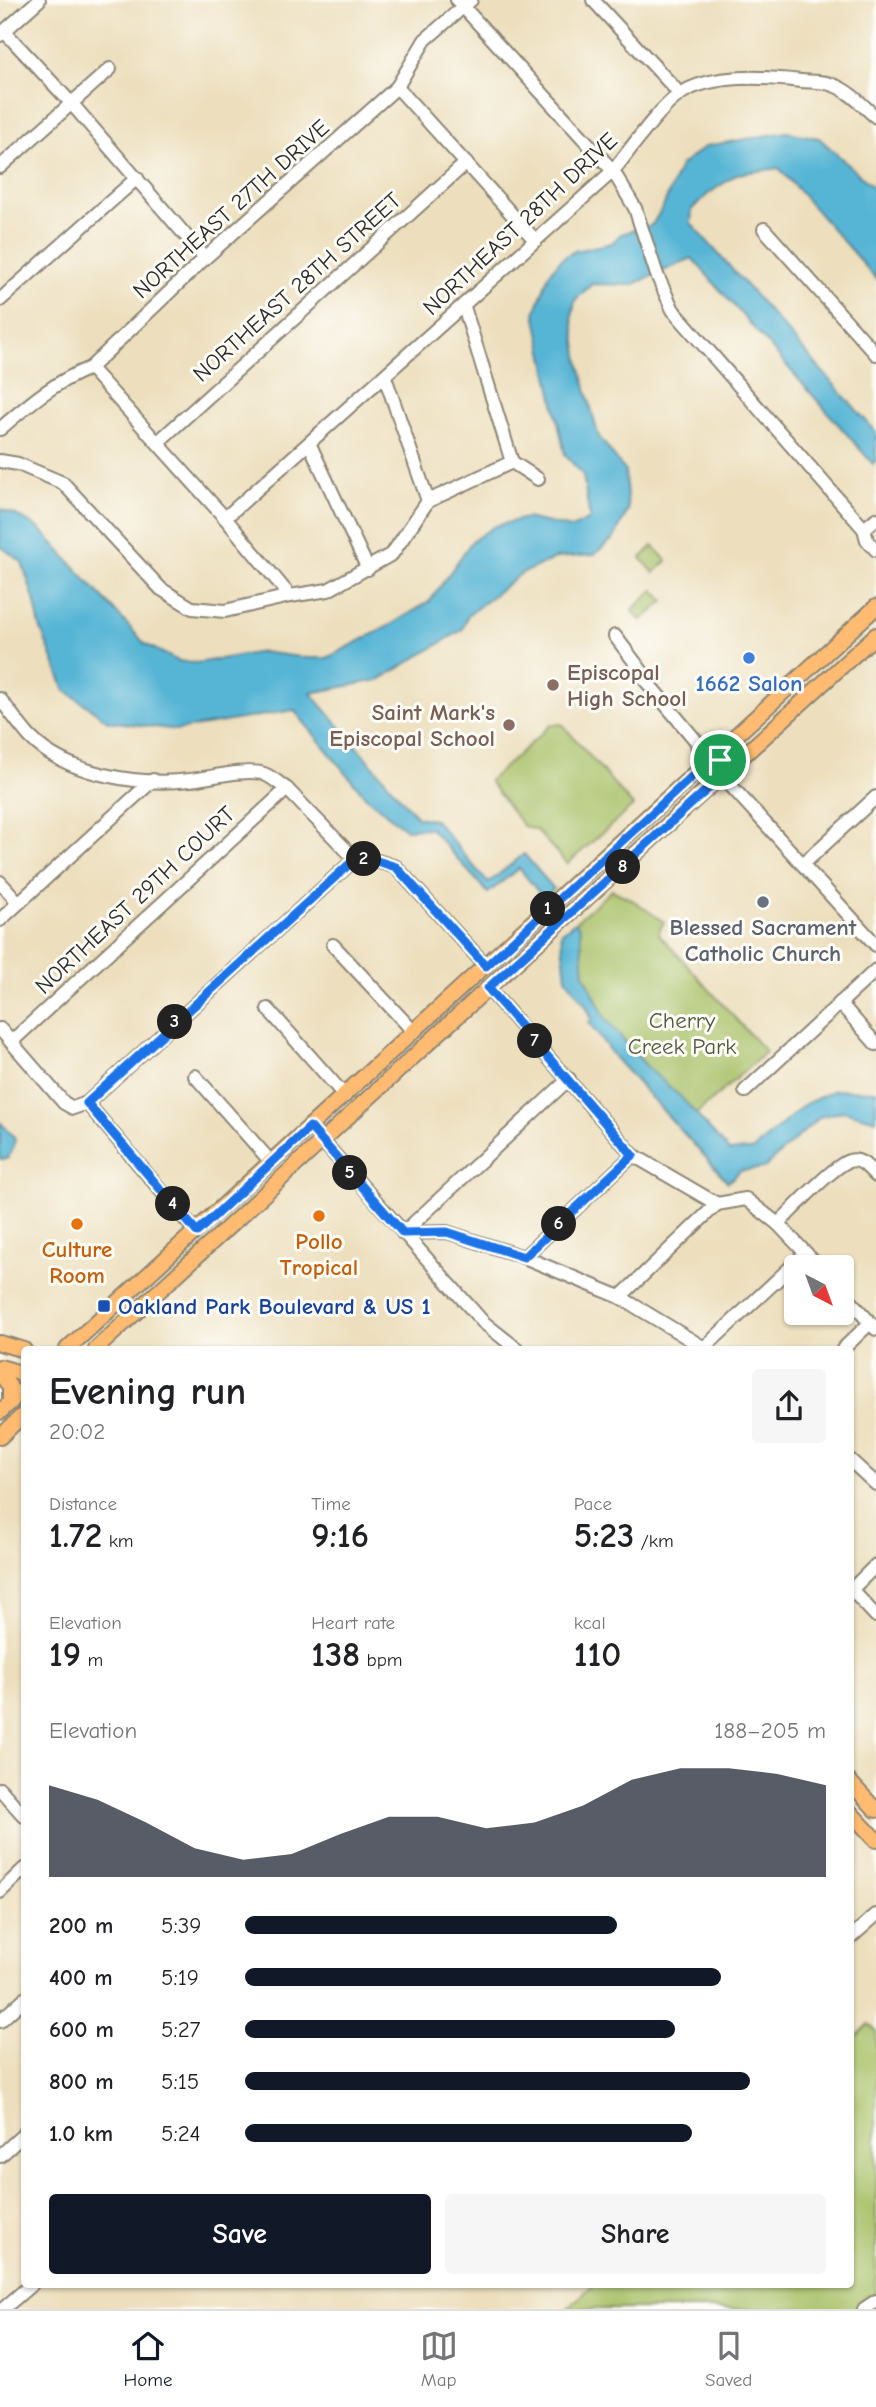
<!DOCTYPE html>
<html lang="en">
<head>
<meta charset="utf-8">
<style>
	body { margin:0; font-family:"Comic Neue",sans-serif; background:#f6f6f6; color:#202124; height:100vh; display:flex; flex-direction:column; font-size:26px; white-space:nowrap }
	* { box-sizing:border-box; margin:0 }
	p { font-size:23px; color:#757577 }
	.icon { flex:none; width:38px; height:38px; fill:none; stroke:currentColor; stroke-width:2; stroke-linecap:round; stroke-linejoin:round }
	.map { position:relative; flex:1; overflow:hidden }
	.details { position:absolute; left:21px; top:1346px; width:833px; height:942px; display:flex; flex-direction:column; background:#fff; border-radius:7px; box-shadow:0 2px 5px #0004 }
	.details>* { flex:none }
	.needle { width:46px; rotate:139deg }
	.tools { position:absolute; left:784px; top:1255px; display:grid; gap:14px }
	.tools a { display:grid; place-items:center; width:70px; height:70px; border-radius:7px; background:#fff; box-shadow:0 2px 5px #0004; font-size:35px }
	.pin { position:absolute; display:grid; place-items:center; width:60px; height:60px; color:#fff; margin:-30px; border:4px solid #fff; border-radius:50%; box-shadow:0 2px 7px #0007 }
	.km { position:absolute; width:35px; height:35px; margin:-18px; border-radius:50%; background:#222; color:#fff; font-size:19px; line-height:35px; text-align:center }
	.round { display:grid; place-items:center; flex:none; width:74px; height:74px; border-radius:7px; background:#f6f6f6 }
	.headline { display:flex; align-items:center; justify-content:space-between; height:119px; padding:0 28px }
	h1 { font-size:38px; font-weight:700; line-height:52px }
	.metrics { display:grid; grid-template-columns:repeat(3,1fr); gap:10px; height:119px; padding:7px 28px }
	.metrics div { display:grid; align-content:center }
	.metrics b { font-size:35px; font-weight:700 }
	.metrics small { font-size:19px; font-weight:400 }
	.metrics p { font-size:19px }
	.chart { height:196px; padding:14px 28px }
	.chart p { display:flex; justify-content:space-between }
	.chart svg { width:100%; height:126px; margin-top:7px; fill:#111827; opacity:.7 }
	.cta { display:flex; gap:14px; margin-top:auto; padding:14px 28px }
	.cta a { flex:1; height:80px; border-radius:7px; background:#111827; color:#fff; font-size:28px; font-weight:700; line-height:80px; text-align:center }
	.cta a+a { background:#f6f6f6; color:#202124 }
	ul { padding:0 28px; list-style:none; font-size:23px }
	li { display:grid; grid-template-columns:112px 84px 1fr; align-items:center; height:52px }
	li i { height:18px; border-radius:9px; background:#111827 }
	.menu { display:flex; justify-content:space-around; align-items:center; height:98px; border-top:2px solid #e0e0e0; background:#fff; font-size:19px; color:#757577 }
	.menu a { display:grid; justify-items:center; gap:4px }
	.menu .active { color:#111827 }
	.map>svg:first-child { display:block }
	.green { fill:#a9c167; stroke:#6a7649; stroke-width:2 }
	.water { fill:#56b5d5; stroke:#407080; stroke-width:2 }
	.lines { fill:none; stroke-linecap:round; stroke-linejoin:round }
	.minor-casing { stroke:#8c8574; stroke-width:16 }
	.major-casing { stroke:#8c8574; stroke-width:18 }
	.minor { stroke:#fff; stroke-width:12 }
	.major { stroke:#ffbb71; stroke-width:14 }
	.route-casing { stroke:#fff; stroke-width:14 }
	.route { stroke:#1a73e8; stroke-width:9 }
	.shop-dot { fill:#3f7fe0; stroke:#fdfcf7; stroke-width:2.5 }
	.education-dot { fill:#8d6e63; stroke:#fdfcf7; stroke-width:2.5 }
	.worship-dot { fill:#6b7280; stroke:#fdfcf7; stroke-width:2.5 }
	.food-dot { fill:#e8710a; stroke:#fdfcf7; stroke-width:2.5 }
	.transit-dot { fill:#1a4fb4; stroke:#fdfcf7; stroke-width:2.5 }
	.labels { text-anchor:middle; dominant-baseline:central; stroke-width:6; stroke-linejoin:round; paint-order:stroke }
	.street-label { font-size:23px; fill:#2b2b2b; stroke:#fdfcf7 }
	.education-label { font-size:23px; font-weight:bold; fill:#785e54; stroke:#fdfcf7; text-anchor:start }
	.shop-label { font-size:23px; font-weight:bold; fill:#366cbe; stroke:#fdfcf7 }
	.worship-label { font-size:23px; font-weight:bold; fill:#5b616d; stroke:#fdfcf7 }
	.park-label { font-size:23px; fill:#51583d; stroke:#fdfcf7 }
	.food-label { font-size:23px; font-weight:bold; fill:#c56008; stroke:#fdfcf7 }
	.transit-label { font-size:23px; font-weight:bold; fill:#164399; stroke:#fdfcf7; text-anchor:start }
</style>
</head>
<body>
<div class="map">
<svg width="876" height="2309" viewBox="0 0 876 2309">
	<rect width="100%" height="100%" fill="#fdfcf7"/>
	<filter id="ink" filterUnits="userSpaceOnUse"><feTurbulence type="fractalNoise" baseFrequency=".0143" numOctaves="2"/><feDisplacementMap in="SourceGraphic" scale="14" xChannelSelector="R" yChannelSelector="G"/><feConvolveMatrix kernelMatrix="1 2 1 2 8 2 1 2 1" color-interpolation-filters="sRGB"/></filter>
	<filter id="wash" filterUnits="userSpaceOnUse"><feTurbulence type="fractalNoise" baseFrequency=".00686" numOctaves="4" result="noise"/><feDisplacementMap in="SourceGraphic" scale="28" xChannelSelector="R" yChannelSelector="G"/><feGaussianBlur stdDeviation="1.57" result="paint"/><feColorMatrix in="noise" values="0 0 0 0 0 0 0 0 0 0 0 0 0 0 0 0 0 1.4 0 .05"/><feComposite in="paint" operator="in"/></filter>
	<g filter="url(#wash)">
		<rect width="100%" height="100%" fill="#eddfbd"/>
		<g class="green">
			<path d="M653,546L667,561L654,573L641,558Z"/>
			<path d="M654,590L664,601L641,621L632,610Z"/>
			<path d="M562,724L633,806L567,864L536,830L523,826L489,781L551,725Z"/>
			<path d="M612,890L631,899L664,922L658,933L766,1052L696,1114L679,1096L648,1068L606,1020L584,974L580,928L575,922Z"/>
			<path d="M869,2024L876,2032V2309H567L594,2284H850L851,2042Z"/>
		</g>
		<g class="water">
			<path d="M787,132L819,138L876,190V279L779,168L737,174L708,194L692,209L691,223L876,432V460L873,464L692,258L632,285L592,284L575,300L572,317L579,361L598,435L625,471L628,510L614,538L594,555L556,558L522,573L468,615L462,630L379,680L311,693L417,817L435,820L488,883L524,854L554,889L544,899L519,868L488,893L430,828L405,829L364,795L294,710L177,730L108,721L65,690L40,627L34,599L22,562L0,546V509L16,515L40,529L145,644L178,661L196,663L262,652L308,658H327L387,627L430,601L472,541L495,526L526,518L572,528L590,519L583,475L565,455L535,313L549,274L561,259L575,251L612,243L621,234L652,225L664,205L680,166L706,146Z"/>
			<path d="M575,922L580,928L584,974L606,1020L648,1068L681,1097L729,1151L753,1150L805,1104L835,1090L876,1091V1120L843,1111L820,1117L764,1168L740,1171L728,1182L616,1059L589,1023L592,1019L586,1006L566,978L561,933Z"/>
			<path d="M0,1122L15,1138L13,1149L7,1159H0Z"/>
		</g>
	</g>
	<g filter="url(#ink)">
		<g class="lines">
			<g class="minor-casing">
				<g id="minor">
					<path d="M457,0L613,171L635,208L657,275L673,310L864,529L867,540L876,550"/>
					<path d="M593,0L680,94"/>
					<path d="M4,31L72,104L205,258"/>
					<path d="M0,35L39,0"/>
					<path d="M397,87L535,240"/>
					<path d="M0,167L110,69"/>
					<path d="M764,229L876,354"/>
					<path d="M0,300L137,178"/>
					<path d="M464,307L512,462"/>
					<path d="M90,368L225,518L290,596"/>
					<path d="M385,377L428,501"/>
					<path d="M0,429C29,404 54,382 90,368L205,258L397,87L425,40L471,0"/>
					<path d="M158,442L466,163"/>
					<path d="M310,445L368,569"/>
					<path d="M0,461L18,464L63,483L161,589L192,608L225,611L290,596L328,590L392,554L428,501L512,462L538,479"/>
					<path d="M225,518L613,171C631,149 658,109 680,94C712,73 765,77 801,81C812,82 824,81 833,85C850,91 863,106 876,117"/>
					<path d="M864,529L876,519"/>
					<path d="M615,636L643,673L646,681L697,742L698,750L708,761"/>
					<path d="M0,699C10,711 19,725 30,737C66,775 140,786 190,780C209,778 247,768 264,774C272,777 280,784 287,789L355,859L377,861L396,867L486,966"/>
					<path d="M722,776L876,945"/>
					<path d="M803,864L876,797"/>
					<path d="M0,882L18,902"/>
					<path d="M0,920L153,780"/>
					<path d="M333,945L414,1032"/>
					<path d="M488,988L633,1155L717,1204"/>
					<path d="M840,1003L876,1044"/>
					<path d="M268,1009L345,1096"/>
					<path d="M0,1029L64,1103L73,1108L87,1103L196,1232"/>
					<path d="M11,1042L287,789"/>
					<path d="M195,1076L271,1162"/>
					<path d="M745,1091L876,970"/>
					<path d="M87,1103L355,859"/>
					<path d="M310,1127L483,1322L517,1349"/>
					<path d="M717,1204L746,1199L778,1224L819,1267"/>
					<path d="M778,1224C791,1211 834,1165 849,1161C861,1157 869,1169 876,1176"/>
					<path d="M403,1233L447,1232L524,1257L620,1297L706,1349"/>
					<path d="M403,1233L569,1079"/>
					<path d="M524,1257L633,1155"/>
					<path d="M842,1292L876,1329"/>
					<path d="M620,1297L717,1204"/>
					<path d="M704,1348L806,1253"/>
					<path d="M843,1349L870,1323"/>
					<path d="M850,1460L876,1484"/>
					<path d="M850,1588L876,1616"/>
					<path d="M852,1589L876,1565"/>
					<path d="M0,1789L24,1816"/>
					<path d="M0,1892L24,1869"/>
					<path d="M850,1938L876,1915"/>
					<path d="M0,2021L24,1999"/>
					<path d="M0,2156L24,2134"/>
					<path d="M3,2309L32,2284"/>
					<path d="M864,2309L876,2301"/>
				</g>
			</g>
			<g class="major-casing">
				<g id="major">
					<path d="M0,1343L24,1350"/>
					<path d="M67,1349L876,607"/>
					<path d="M96,1349L488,988L876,635"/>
					<path d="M0,1367L24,1374"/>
					<path d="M0,1373L10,1387V1403"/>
					<path d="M0,1412L24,1389"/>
					<path d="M0,1437L24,1414"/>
					<path d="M850,1782L876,1810"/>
					<path d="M850,1812L876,1840"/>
				</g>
			</g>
			<use href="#minor" class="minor"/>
			<use href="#major" class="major"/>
		</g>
	</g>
	<g class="lines" filter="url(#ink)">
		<g class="route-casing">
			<path id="route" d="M724,747L719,766L722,776L488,988L633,1155L524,1257L447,1232L403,1233L310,1127L197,1232L87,1103L355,859L377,861L396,867L486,966Z"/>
		</g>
		<use href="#route" class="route"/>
	</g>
	<circle class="shop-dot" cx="749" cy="658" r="7"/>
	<g class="education-dot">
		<circle cx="553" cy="685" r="7"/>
		<circle cx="509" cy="725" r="7"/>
	</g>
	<circle class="worship-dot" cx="763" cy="902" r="7"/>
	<g class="food-dot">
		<circle cx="319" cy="1216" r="7"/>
		<circle cx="77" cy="1224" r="7"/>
	</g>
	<rect class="transit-dot" x="97" y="1299" width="14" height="14" rx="3.5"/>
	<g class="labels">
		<g class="street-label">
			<text transform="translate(231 209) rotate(-42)">NORTHEAST 27TH DRIVE</text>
			<text transform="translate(520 224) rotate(-43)">NORTHEAST 28TH DRIVE</text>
			<text transform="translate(297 287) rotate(-42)">NORTHEAST 28TH STREET</text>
			<text transform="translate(135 900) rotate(-43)">NORTHEAST 29TH COURT</text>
		</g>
		<g class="education-label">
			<text x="567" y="672">Episcopal<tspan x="567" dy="26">High School</tspan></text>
			<text x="495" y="712" text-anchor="end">Saint Mark's<tspan x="495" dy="26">Episcopal School</tspan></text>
		</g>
		<g class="shop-label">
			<text x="749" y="683">1662 Salon</text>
		</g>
		<g class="worship-label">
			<text x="763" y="927">Blessed Sacrament<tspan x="763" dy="26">Catholic Church</tspan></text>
		</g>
		<g class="park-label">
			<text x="682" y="1020">Cherry<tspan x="682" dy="26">Creek Park</tspan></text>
		</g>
		<g class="food-label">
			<text x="319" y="1241">Pollo<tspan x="319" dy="26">Tropical</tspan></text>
			<text x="77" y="1249">Culture<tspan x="77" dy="26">Room</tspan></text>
		</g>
		<g class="transit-label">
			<text x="118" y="1306">Oakland Park Boulevard &amp; US 1</text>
		</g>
	</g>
</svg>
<div class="tools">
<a><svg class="needle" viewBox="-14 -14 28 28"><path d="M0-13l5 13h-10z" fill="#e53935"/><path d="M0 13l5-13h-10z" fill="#757577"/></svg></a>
</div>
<div class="pin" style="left:720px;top:760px;background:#1e9e55"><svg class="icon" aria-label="arrive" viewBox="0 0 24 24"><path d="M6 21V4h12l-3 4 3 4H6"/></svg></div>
<b class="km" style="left:548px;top:909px">1</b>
<b class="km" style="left:364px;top:859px">2</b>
<b class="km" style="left:175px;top:1022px">3</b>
<b class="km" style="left:173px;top:1204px">4</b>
<b class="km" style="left:350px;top:1173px">5</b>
<b class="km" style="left:559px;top:1224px">6</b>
<b class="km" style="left:535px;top:1041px">7</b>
<b class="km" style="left:623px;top:867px">8</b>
<section class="details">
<div class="headline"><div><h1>Evening run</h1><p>20:02</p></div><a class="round"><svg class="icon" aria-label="share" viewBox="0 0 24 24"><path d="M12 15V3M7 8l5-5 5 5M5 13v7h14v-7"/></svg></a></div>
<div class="metrics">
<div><p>Distance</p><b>1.72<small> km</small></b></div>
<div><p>Time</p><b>9:16</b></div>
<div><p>Pace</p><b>5:23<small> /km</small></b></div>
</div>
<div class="metrics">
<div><p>Elevation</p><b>19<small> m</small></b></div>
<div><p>Heart rate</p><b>138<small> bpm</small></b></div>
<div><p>kcal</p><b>110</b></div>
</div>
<div class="chart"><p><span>Elevation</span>188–205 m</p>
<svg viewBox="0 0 160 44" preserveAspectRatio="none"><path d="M0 44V12L10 17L20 25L30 34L40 38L50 36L60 29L70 23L80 23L90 27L100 25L110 19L120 10L130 6L140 6L150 8L160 12V44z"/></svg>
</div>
<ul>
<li><b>200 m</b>5:39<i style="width:64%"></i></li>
<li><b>400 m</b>5:19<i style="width:82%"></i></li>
<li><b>600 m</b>5:27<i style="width:74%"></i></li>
<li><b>800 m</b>5:15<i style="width:87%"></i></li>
<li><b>1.0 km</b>5:24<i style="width:77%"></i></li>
</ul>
<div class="cta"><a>Save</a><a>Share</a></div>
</section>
</div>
<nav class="menu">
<a class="active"><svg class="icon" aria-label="home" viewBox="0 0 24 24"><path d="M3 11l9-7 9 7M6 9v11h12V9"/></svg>Home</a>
<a><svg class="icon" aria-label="map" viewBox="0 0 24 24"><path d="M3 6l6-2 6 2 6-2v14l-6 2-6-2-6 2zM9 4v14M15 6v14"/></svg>Map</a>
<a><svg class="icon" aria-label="saved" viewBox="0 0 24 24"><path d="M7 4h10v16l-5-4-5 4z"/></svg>Saved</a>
</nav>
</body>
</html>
